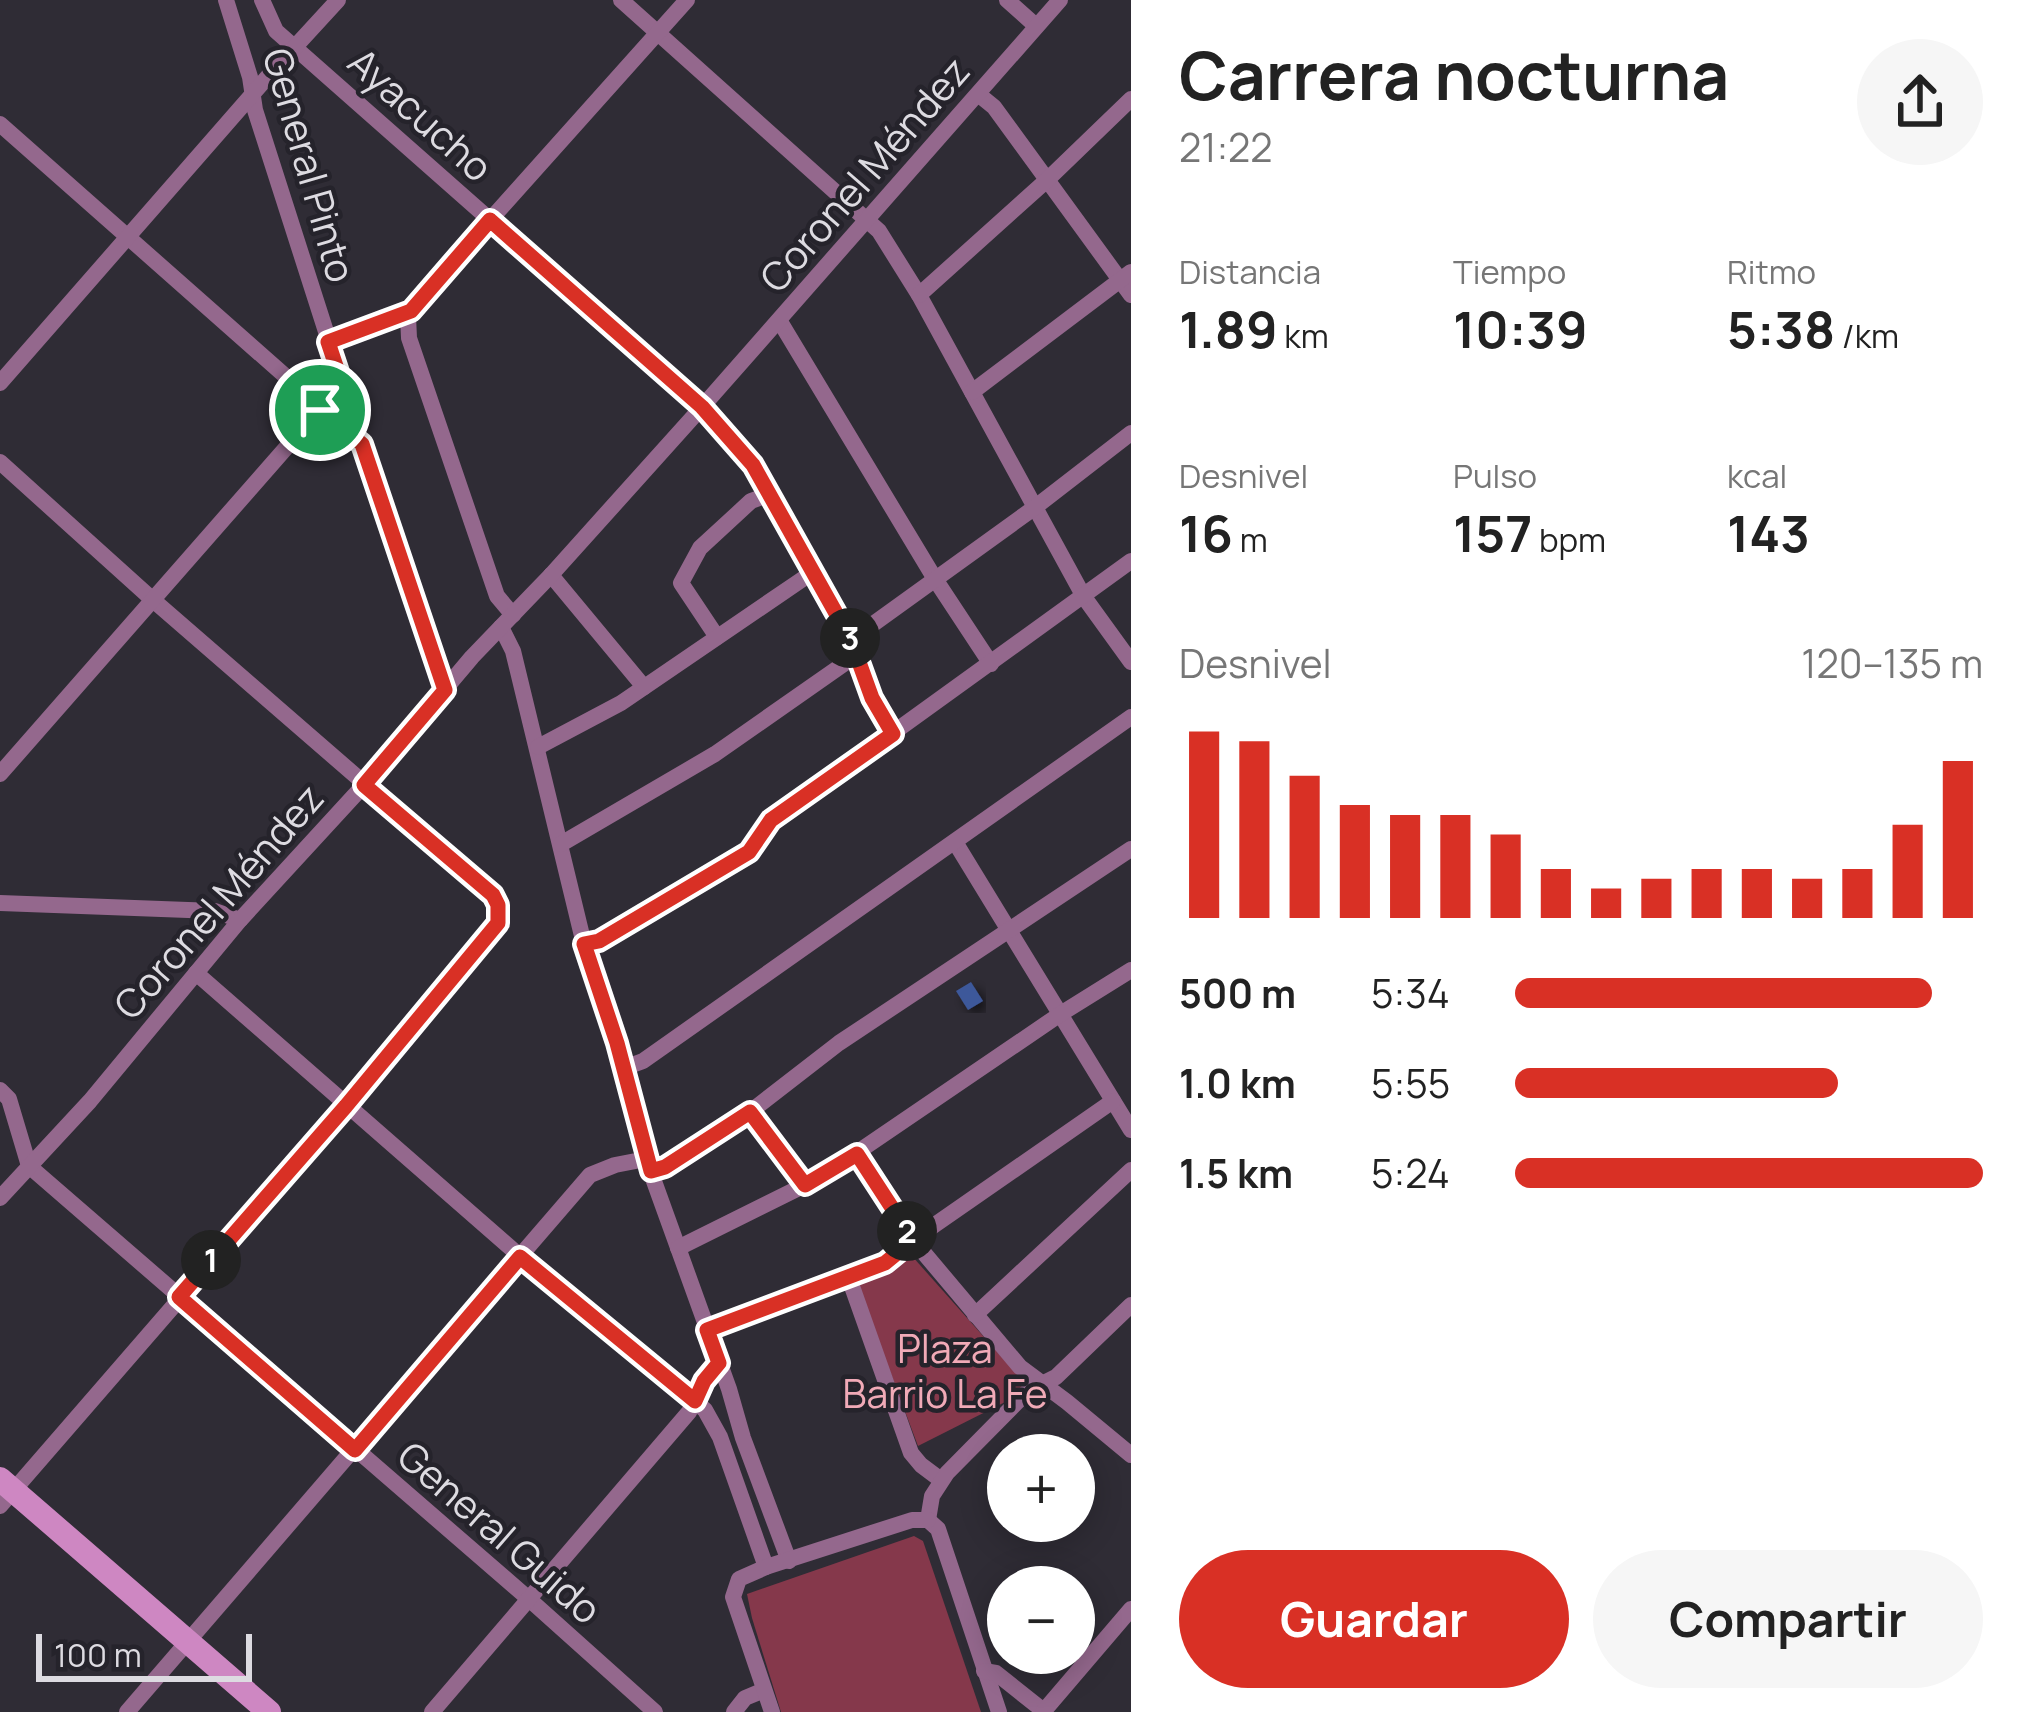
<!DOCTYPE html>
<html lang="es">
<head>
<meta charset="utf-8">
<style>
	body { margin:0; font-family:Manrope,sans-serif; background:#f6f6f6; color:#222; height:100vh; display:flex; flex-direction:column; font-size:45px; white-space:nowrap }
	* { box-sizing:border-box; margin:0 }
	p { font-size:39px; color:#767676 }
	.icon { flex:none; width:66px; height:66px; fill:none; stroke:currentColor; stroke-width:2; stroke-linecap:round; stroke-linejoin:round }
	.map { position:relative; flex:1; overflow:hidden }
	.panel { display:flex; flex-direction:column; background:#fff; width:900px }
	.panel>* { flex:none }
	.buttons { position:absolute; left:987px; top:1434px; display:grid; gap:24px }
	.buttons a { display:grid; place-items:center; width:108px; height:108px; border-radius:50%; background:#fff; box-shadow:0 6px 30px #0003; font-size:60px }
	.scale { position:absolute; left:36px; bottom:30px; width:216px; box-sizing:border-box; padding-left:12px; border:6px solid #dddbe1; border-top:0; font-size:33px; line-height:42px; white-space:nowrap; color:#dddbe1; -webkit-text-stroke:9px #25232b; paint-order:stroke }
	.pin { position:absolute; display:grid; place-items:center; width:102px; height:102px; color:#fff; margin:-51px; border:6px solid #fff; border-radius:50%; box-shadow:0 3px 12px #0007 }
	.km { position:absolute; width:60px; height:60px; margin:-30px; border-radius:50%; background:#222; color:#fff; font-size:33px; line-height:60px; text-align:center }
	.round { display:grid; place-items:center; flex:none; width:126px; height:126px; border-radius:63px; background:#f6f6f6 }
	.headline { display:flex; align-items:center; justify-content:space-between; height:204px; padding:0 48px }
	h1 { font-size:66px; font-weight:700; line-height:90px }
	.metrics { display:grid; grid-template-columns:repeat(3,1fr); gap:18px; height:204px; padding:12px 48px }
	.metrics div { display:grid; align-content:center }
	.metrics b { font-size:51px; font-weight:700 }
	.metrics small { font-size:33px; font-weight:400 }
	.metrics p { font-size:33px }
	.chart { height:336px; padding:24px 48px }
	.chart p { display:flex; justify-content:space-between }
	.chart svg { width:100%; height:216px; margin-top:12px; stroke:#d93025; stroke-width:6 }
	.primary-button { display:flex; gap:24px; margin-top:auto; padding:24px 48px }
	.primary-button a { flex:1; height:138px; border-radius:72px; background:#d93025; color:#fff; font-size:48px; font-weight:700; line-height:138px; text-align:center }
	.primary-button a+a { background:#f6f6f6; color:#222 }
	ul { padding:0 48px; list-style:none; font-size:39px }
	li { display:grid; grid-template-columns:192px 144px 1fr; align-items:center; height:90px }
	li i { height:30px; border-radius:15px; background:#d93025 }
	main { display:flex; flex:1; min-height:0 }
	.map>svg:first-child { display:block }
	.green { fill:#85384b }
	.building { fill:#3c589a; filter:url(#shadow) }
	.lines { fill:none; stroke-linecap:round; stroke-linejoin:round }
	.minor { stroke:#94688d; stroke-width:16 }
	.secondary { stroke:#ce87c2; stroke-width:24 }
	.route-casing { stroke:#fff; stroke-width:24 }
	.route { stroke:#d93025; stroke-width:15 }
	.labels { text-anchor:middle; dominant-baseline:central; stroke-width:9; stroke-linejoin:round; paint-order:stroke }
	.street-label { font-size:39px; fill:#dddbe1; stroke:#25232b }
	.park-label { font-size:39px; fill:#f1aab7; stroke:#25232b }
</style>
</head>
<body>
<main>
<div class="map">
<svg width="1131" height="1712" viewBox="0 0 1131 1712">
	<defs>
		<filter id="shadow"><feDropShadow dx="6" dy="6" stdDeviation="6" flood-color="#0009"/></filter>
	</defs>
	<rect width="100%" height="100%" fill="#2f2c35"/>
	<g class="green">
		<path d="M912,1256L1023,1381L1021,1394L918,1446L858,1286Z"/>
		<path d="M914,1536L923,1541L981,1712H781L752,1618L747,1594Z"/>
	</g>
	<path class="building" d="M971,982L983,1001L968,1010L956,991Z"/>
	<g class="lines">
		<g class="minor">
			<path d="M226,0L250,77L255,110L362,444L445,690"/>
			<path d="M262,0L276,31L702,407L763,479L775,508L851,640L872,698L893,733"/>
			<path d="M621,0L879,231L919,295L1084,597L1131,662"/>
			<path d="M1007,0L1036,26"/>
			<path d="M978,94L994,107L1131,295"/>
			<path d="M0,124L361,443"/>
			<path d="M919,295L1047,180L1131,99"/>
			<path d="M779,320L935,579L991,664"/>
			<path d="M329,342L411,312"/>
			<path d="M0,383L271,73L338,0"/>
			<path d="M972,392L1131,272"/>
			<path d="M0,462L153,600L493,895L499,915L493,931L347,1106L0,1506"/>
			<path d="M551,575L644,687"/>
			<path d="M513,615L497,596L409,338L408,316L490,220L687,0"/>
			<path d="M501,627L513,651L584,944L617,1043L646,1159L729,1389L743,1438L789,1561"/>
			<path d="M717,637L681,583L700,548L751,501L770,494"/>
			<path d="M851,640L1034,508L1131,433"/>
			<path d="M538,747L621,703L813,572"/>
			<path d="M0,774L342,384"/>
			<path d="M955,842L1131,1130"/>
			<path d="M561,844L715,754L858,654"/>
			<path d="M0,903L215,911L240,920"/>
			<path d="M584,944L599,941L749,852L771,821L1131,561"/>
			<path d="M196,973L521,1257L705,1410L720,1437L766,1567"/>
			<path d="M624,1068L643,1061L1131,717"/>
			<path d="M0,1090L9,1099L29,1166L530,1600L655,1712"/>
			<path d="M750,1112L805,1185"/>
			<path d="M857,1154L913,1240L1020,1367L1067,1402L1131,1455"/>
			<path d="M651,1171L665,1167L750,1112L839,1043L1131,849"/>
			<path d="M0,1198L90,1101L240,920L364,785L472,657L551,575L702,407L1060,0"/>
			<path d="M678,1248L821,1177L1062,1013L1131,970"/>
			<path d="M849,1278L911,1453L921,1465L941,1480"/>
			<path d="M975,1315L1131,1170"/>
			<path d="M707,1330L870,1269L896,1256L913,1240L1113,1101"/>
			<path d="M928,1520L932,1496L947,1473L1028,1391L1056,1377L1131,1305"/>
			<path d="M928,1520L938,1529L999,1712"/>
			<path d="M984,1671L996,1673L1045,1712"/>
			<path d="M127,1712L590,1175L615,1165L646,1159"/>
			<path d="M432,1712L689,1412L705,1381L719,1363"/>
			<path d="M734,1712L745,1698L764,1690"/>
			<path d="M772,1712L733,1597L739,1579L766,1567L912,1520H928"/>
			<path d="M1043,1712L1131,1609"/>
		</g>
		<path class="secondary" d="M0,1479L269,1712"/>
	</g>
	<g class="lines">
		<g class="route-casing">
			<path id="route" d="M490,220L702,407L753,465L851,640L872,698L893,734L771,820L749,852L599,941L584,944L617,1043L651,1171L665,1167L750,1112L805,1185L857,1154L913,1240L885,1263L707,1330L719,1363L704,1381L695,1401L520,1257L355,1450L179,1297L346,1106L498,923V905L493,895L364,785L445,690L362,444L320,410L342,384L328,342L411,311Z"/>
		</g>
		<use href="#route" class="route"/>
	</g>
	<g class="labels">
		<g class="street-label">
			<text transform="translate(421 114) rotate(42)">Ayacucho</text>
			<text transform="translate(310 165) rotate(74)">General Pinto</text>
			<text transform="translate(864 174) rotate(-49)">Coronel Méndez</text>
			<text transform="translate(218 901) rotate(-49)">Coronel Méndez</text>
			<text transform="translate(500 1532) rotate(41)">General Guido</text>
		</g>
		<g class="park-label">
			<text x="945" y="1348">Plaza<tspan x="945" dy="45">Barrio La Fe</tspan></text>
		</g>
	</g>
</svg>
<div class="buttons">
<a>+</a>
<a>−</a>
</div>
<div class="scale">100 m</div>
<div class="pin" style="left:320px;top:410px;background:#1e9e55"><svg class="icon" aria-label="arrive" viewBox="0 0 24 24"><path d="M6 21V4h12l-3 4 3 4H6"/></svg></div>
<b class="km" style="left:211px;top:1260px">1</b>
<b class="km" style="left:907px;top:1231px">2</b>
<b class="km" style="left:850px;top:638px">3</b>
</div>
<section class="panel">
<div class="headline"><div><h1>Carrera nocturna</h1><p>21:22</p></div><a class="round"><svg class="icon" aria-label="share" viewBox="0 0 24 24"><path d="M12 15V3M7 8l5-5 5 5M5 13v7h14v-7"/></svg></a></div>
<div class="metrics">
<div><p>Distancia</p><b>1.89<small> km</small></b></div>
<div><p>Tiempo</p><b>10:39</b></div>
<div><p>Ritmo</p><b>5:38<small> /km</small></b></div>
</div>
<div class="metrics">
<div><p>Desnivel</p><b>16<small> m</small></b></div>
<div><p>Pulso</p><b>157<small> bpm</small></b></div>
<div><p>kcal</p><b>143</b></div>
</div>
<div class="chart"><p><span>Desnivel</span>120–135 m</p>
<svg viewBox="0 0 160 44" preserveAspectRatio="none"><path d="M5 44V6M15 44V8M25 44V15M35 44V21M45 44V23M55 44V23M65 44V27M75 44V34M85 44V38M95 44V36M105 44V34M115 44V34M125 44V36M135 44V34M145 44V25M155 44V12"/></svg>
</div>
<ul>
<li><b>500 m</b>5:34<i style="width:89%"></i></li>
<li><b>1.0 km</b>5:55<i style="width:69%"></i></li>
<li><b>1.5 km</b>5:24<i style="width:100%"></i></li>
</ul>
<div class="primary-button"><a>Guardar</a><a>Compartir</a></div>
</section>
</main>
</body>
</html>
